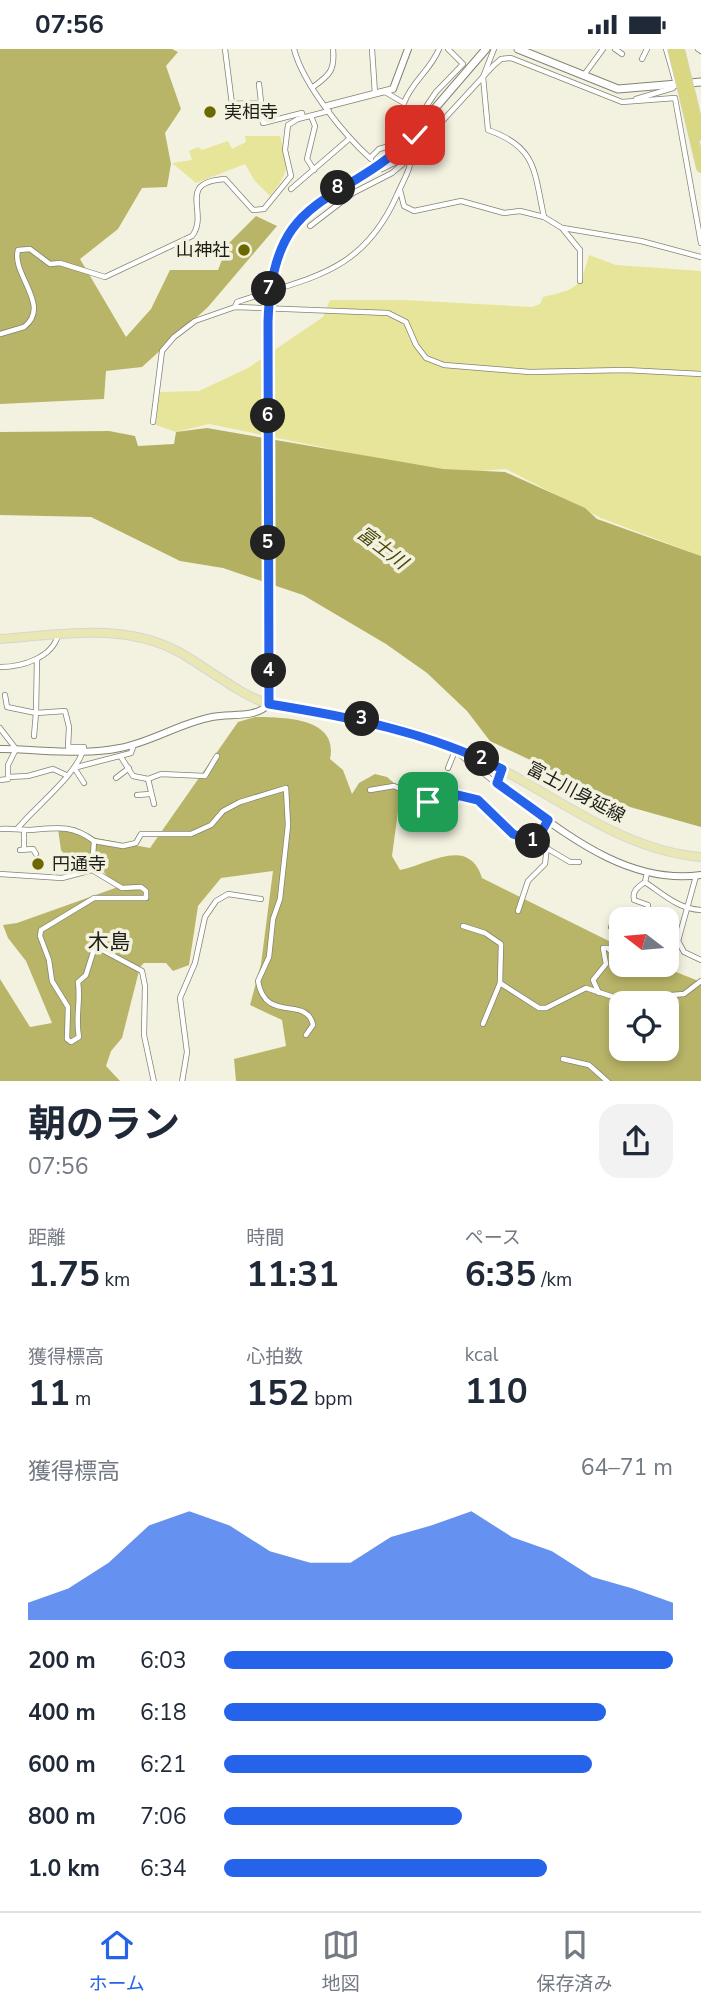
<!DOCTYPE html>
<html lang="ja">
<head>
<meta charset="utf-8">
<style>
	body { margin:0; font-family:"Nunito Sans","Noto Sans JP",sans-serif; background:#f2f2f3; color:#1f2937; height:100vh; display:flex; flex-direction:column; font-size:26px; white-space:nowrap }
	* { box-sizing:border-box; margin:0 }
	p { font-size:23px; color:#747a83 }
	.icon { flex:none; width:38px; height:38px; fill:none; stroke:currentColor; stroke-width:2; stroke-linecap:round; stroke-linejoin:round }
	.map { position:relative; height:1032px; overflow:hidden }
	.side { display:flex; flex-direction:column; background:#fff; flex:1 }
	.side>* { flex:none }
	.needle { width:46px; rotate:286deg }
	.buttons { position:absolute; left:609px; top:858px; display:grid; gap:14px }
	.buttons a { display:grid; place-items:center; width:70px; height:70px; border-radius:14px; background:#fff; box-shadow:0 4px 10px #0003; font-size:35px }
	.pin { position:absolute; display:grid; place-items:center; width:60px; height:60px; color:#fff; margin:-30px; border-radius:14px; box-shadow:0 4px 10px #0006 }
	.km { position:absolute; width:35px; height:35px; margin:-18px; border-radius:50%; background:#222; color:#fff; font-size:19px; line-height:35px; text-align:center }
	.round { display:grid; place-items:center; flex:none; width:74px; height:74px; border-radius:21px; background:#f2f2f3 }
	.head { display:flex; align-items:center; justify-content:space-between; height:119px; padding:0 28px }
	h1 { font-size:38px; font-weight:700; line-height:52px }
	.metrics { display:grid; grid-template-columns:repeat(3,1fr); gap:10px; height:119px; padding:7px 28px }
	.metrics div { display:grid; align-content:center }
	.metrics b { font-size:35px; font-weight:700 }
	.metrics small { font-size:19px; font-weight:400 }
	.metrics p { font-size:19px }
	.chart { height:196px; padding:14px 28px }
	.chart p { display:flex; justify-content:space-between }
	.chart svg { width:100%; height:126px; margin-top:7px; fill:#2563eb; opacity:.7 }
	ul { padding:0 28px; list-style:none; font-size:23px }
	li { display:grid; grid-template-columns:112px 84px 1fr; align-items:center; height:52px }
	li i { height:18px; border-radius:9px; background:#2563eb }
	.status { display:flex; justify-content:space-between; align-items:center; height:49px; padding:0 35px; background:#fff; direction:ltr }
	.status svg { height:19px; fill:currentColor }
	.tabs { display:flex; justify-content:space-around; align-items:center; height:98px; border-top:2px solid #e0e1e3; background:#fff; font-size:19px; color:#747a83 }
	.tabs a { display:grid; justify-items:center; gap:4px }
	.tabs .on { color:#2563eb }
	.map>svg:first-child { display:block }
	.green { fill:#e7e599 }
	.forest { fill:#b8b568; fill-rule:evenodd }
	.water { fill:#b3b062 }
	.lines { fill:none; stroke-linecap:round; stroke-linejoin:round }
	.minor-casing { stroke:#848473; stroke-width:6 }
	.tertiary-casing { stroke:#848473; stroke-width:8 }
	.secondary-casing { stroke:#848473; stroke-width:9 }
	.primary-casing { stroke:#d6d6d5; stroke-width:10 }
	.motorway-casing { stroke:#d6d6d5; stroke-width:10 }
	.minor { stroke:#fff; stroke-width:4.5 }
	.tertiary { stroke:#fff; stroke-width:6 }
	.secondary { stroke:#fff; stroke-width:7 }
	.primary { stroke:#e9e7b4; stroke-width:8 }
	.motorway { stroke:#dad782; stroke-width:9 }
	.secondary-bridge-casing { stroke:#848473; stroke-width:9; stroke-linecap:butt }
	.motorway-bridge-casing { stroke:#d6d6d5; stroke-width:10; stroke-linecap:butt }
	.secondary-bridge { stroke:#fff; stroke-width:7 }
	.motorway-bridge { stroke:#dad782; stroke-width:9 }
	.route-casing { stroke:#fff; stroke-width:14 }
	.route { stroke:#2563eb; stroke-width:9 }
	.poi-dot { fill:#6c6800; stroke:#f3f2e0; stroke-width:2.5 }
	.labels { text-anchor:middle; dominant-baseline:central; stroke-width:7; stroke-linejoin:round; paint-order:stroke }
	.poi-label { font-size:18px; fill:#1e1e17; stroke:#f3f2e0; text-anchor:start }
	.street-label { font-size:18px; fill:#1e1e17; stroke:#f3f2e0 }
	.water-label { font-size:19px; font-style:italic; fill:#4b480a; stroke:#f3f2e0 }
	.quarter-label { font-size:21px; fill:#1e1e17; stroke:#f3f2e0 }
</style>
</head>
<body>
<div class="status"><b>07:56</b><svg viewBox="0 0 49 12"><path d="M0 12V9h3v3zM5 12V6h3v6zM10 12V3h3v9zM15 12V0h3v12zM26 1h20v11H26zM47 4h2v5h-2z"/></svg></div>
<div class="map">
<svg width="701" height="1033" viewBox="0 0 701 1033">
	<rect width="100%" height="100%" fill="#f3f2e0"/>
	<g class="green">
		<path d="M245,87H280C289,117 290,122 270,147L255,132L245,115L196,134L172,114L192,111L189,102L198,98L202,101L228,92L232,100L246,93Z"/>
		<path d="M589,206L616,216L701,222V507L601,469L506,420L449,424L209,375L176,383L156,376L160,343L199,342L248,319L323,268L330,251H404L532,258L540,255L543,248C577,240 580,240 589,206Z"/>
	</g>
	<g class="forest">
		<path d="M0,0H172L178,3L166,17L181,60L165,84L171,115L167,138L142,139L118,180L80,210L126,288L151,260L170,221H218L228,195L256,167L277,177L208,258L142,318L106,322L104,350L0,355Z"/>
		<path d="M255,668C285,668 339,669 330,710L343,721L352,745L359,734L375,725L387,728L401,740L392,807L400,821C427,816 469,786 482,829L621,898V915H656L701,933V1032H236L234,1010L286,997L282,971L250,956L261,915L273,822L221,829L198,857L189,916L173,922L166,914H144L140,918L122,989L111,1002L106,1017L120,1032H0V930L30,978L52,974L26,912L8,889L3,876L17,874L118,838L97,816L71,815L61,801L58,780L74,778L96,789L150,799L238,673ZM621,954H667V999H621Z"/>
	</g>
	<path class="water" d="M207,379L443,420L505,423L585,459L597,470L701,507V778L630,758L490,692L467,662L427,624L386,595L303,546L223,519L180,512L91,468L0,466V383L109,382L135,387L138,397L174,395L176,383Z"/>
	<g class="lines">
		<g class="minor-casing">
			<g id="minor">
				<path d="M225,0L232,55L258,54L263,74L302,64L303,68"/>
				<path d="M294,0C303,35 344,86 371,110"/>
				<path d="M372,0L375,45"/>
				<path d="M494,0L483,28L488,81C537,98 534,122 544,168"/>
				<path d="M615,0L622,5"/>
				<path d="M698,0L701,2"/>
				<path d="M642,10L647,0"/>
				<path d="M584,26L603,0"/>
				<path d="M313,38C330,26 335,21 333,0"/>
				<path d="M385,43L404,54C412,32 430,22 439,0"/>
				<path d="M636,50L673,39L676,35L666,0"/>
				<path d="M258,54L261,53L259,35"/>
				<path d="M311,67L315,77L307,110L314,121"/>
				<path d="M370,109L379,100L393,96L409,83L436,43L463,15L448,0"/>
				<path d="M382,120L412,105L493,17L501,10L511,9L622,53L675,49L701,194"/>
				<path d="M291,140L349,90"/>
				<path d="M400,141L404,157L414,162L461,152L504,164L520,162L544,168L562,179L580,201V232"/>
				<path d="M310,177L353,144L392,124L411,108"/>
				<path d="M563,179L641,192L701,208"/>
				<path d="M235,258L237,253C310,228 362,225 397,146C403,132 411,120 412,105"/>
				<path d="M0,285L24,278C52,257 11,225 18,201L30,200L50,215L60,214L105,228L192,187C210,164 175,133 225,130L253,161L264,160L291,127L285,101L288,76L298,70L329,62"/>
				<path d="M153,373L162,302L174,288L195,272L235,258L388,264L406,273L416,296L426,309L444,316L530,323L625,321L701,325"/>
				<path d="M0,618C22,618 52,609 58,586"/>
				<path d="M5,646L7,658L36,664L34,687"/>
				<path d="M0,679L16,700L8,716V728L28,727L53,720L66,726"/>
				<path d="M121,708L133,727L148,730L161,725L205,727L217,707"/>
				<path d="M77,718L131,704L134,695"/>
				<path d="M448,719L455,702L497,735"/>
				<path d="M75,720L84,734"/>
				<path d="M116,729L129,719"/>
				<path d="M148,730L154,755"/>
				<path d="M0,731L8,730"/>
				<path d="M370,741L394,737L437,757H450L457,746L478,751L513,785L536,793L548,772"/>
				<path d="M137,746L150,745"/>
				<path d="M18,779C35,758 79,724 84,698H68L69,678L65,662L36,664L37,610"/>
				<path d="M0,780C10,779 19,781 29,781C56,779 71,775 94,792L92,821"/>
				<path d="M94,792L123,797L136,794L141,785H191L211,776L223,762L240,753L286,739L288,776L280,850L273,870L269,908L258,932C265,975 307,946 313,976L306,986"/>
				<path d="M536,793L570,813H579"/>
				<path d="M24,800V781"/>
				<path d="M20,801L33,800L36,805"/>
				<path d="M0,825L62,829L92,821L122,839L141,838L146,842V849H94L41,881L40,887L49,911L52,932L68,958L67,990L71,993L79,988C75,968 81,953 78,933L86,926L95,897L142,922L145,937L144,986L154,1033"/>
				<path d="M696,827L678,892L684,903L701,911"/>
				<path d="M645,833C663,845 678,860 701,861"/>
				<path d="M518,862L528,832L545,815L547,798"/>
				<path d="M640,870L647,867L648,856L634,851C632,842 638,838 645,833L647,824"/>
				<path d="M463,877L485,884L501,895L500,934L483,975"/>
				<path d="M611,878L621,880"/>
				<path d="M667,880L679,889"/>
				<path d="M500,934L539,959H546L586,939L632,954"/>
				<path d="M599,944L593,931L606,915L603,899H608L614,907L620,909"/>
				<path d="M665,954L672,946L684,945L701,932"/>
				<path d="M563,1010L589,1016L608,1033"/>
				<path d="M182,1033L187,1003L180,949L195,914L205,868L216,852L228,845L261,850"/>
			</g>
		</g>
		<g class="tertiary-casing">
			<g id="tertiary">
				<path d="M327,57L393,40L408,0"/>
				<path d="M0,700C39,700 81,707 120,699C152,693 180,674 212,668C231,664 255,670 269,655"/>
				<path d="M502,720L497,735C557,777 622,837 701,826"/>
			</g>
		</g>
		<g class="secondary-casing">
			<g id="secondary">
				<path d="M518,0L618,40L701,33"/>
				<path d="M297,174L321,150L399,101L486,0"/>
			</g>
		</g>
		<g class="primary-casing">
			<path id="primary" d="M0,590C59,586 122,573 177,602C205,617 241,647 269,655C298,664 330,664 359,670C397,677 439,690 475,707C550,741 617,801 701,808"/>
		</g>
		<g class="motorway-casing">
			<g id="motorway">
				<path d="M683,44L701,119"/>
				<path d="M692,49L701,87"/>
			</g>
		</g>
		<use href="#minor" class="minor"/>
		<use href="#tertiary" class="tertiary"/>
		<use href="#secondary" class="secondary"/>
		<use href="#primary" class="primary"/>
		<use href="#motorway" class="motorway"/>
		<g class="secondary-bridge-casing">
			<path id="secondary-bridge" d="M269,640L268,247L279,202L297,174"/>
		</g>
		<g class="motorway-bridge-casing">
			<g id="motorway-bridge">
				<path d="M672,0L683,44"/>
				<path d="M680,0L692,49"/>
			</g>
		</g>
		<use href="#secondary-bridge" class="secondary-bridge"/>
		<use href="#motorway-bridge" class="motorway-bridge"/>
	</g>
	<g class="lines">
		<g class="route-casing">
			<path id="route" d="M415,86C339,160 272,140 268,273L269,655C350,668 428,683 502,720L497,734L548,771L536,793L513,785L478,751L457,746L450,757H436L428,753"/>
		</g>
		<use href="#route" class="route"/>
	</g>
	<g class="poi-dot">
		<circle cx="210" cy="63" r="7"/>
		<circle cx="244" cy="201" r="7"/>
		<circle cx="38" cy="815" r="7"/>
	</g>
	<g class="labels">
		<g class="poi-label">
			<text x="224" y="63">実相寺</text>
			<text x="230" y="201" text-anchor="end">山神社</text>
			<text x="52" y="815">円通寺</text>
		</g>
		<g class="street-label">
			<text transform="translate(576 743) rotate(28)">富士川身延線</text>
		</g>
		<g class="water-label">
			<text transform="translate(382 499) rotate(37)">富士川</text>
		</g>
		<g class="quarter-label">
			<text x="109" y="893">木島</text>
		</g>
	</g>
</svg>
<div class="buttons">
<a><svg class="needle" viewBox="-14 -14 28 28"><path d="M0-13l5 13h-10z" fill="#e53935"/><path d="M0 13l5-13h-10z" fill="#747a83"/></svg></a>
<a><svg class="icon" aria-label="locate" viewBox="0 0 24 24"><circle cx="12" cy="12" r="6"/><path d="M12 2v4M12 18v4M2 12h4M18 12h4"/></svg></a>
</div>
<div class="pin" style="left:428px;top:753px;background:#1e9e55"><svg class="icon" aria-label="arrive" viewBox="0 0 24 24"><path d="M6 21V4h12l-3 4 3 4H6"/></svg></div>
<div class="pin" style="left:415px;top:86px;background:#d93025"><svg class="icon" aria-label="check" viewBox="0 0 24 24"><path d="M5 12l5 5 9-10"/></svg></div>
<b class="km" style="left:533px;top:792px">1</b>
<b class="km" style="left:482px;top:710px">2</b>
<b class="km" style="left:362px;top:670px">3</b>
<b class="km" style="left:269px;top:622px">4</b>
<b class="km" style="left:268px;top:494px">5</b>
<b class="km" style="left:268px;top:367px">6</b>
<b class="km" style="left:269px;top:240px">7</b>
<b class="km" style="left:338px;top:139px">8</b>
</div>
<section class="side">
<div class="head"><div><h1>朝のラン</h1><p>07:56</p></div><a class="round"><svg class="icon" aria-label="share" viewBox="0 0 24 24"><path d="M12 15V3M7 8l5-5 5 5M5 13v7h14v-7"/></svg></a></div>
<div class="metrics">
<div><p>距離</p><b>1.75<small> km</small></b></div>
<div><p>時間</p><b>11:31</b></div>
<div><p>ペース</p><b>6:35<small> /km</small></b></div>
</div>
<div class="metrics">
<div><p>獲得標高</p><b>11<small> m</small></b></div>
<div><p>心拍数</p><b>152<small> bpm</small></b></div>
<div><p>kcal</p><b>110</b></div>
</div>
<div class="chart"><p><span>獲得標高</span>64–71 m</p>
<svg viewBox="0 0 160 44" preserveAspectRatio="none"><path d="M0 44V38L10 33L20 24L30 11L40 6L50 11L60 20L70 24L80 24L90 15L100 11L110 6L120 15L130 20L140 29L150 33L160 38V44z"/></svg>
</div>
<ul>
<li><b>200 m</b>6:03<i style="width:100%"></i></li>
<li><b>400 m</b>6:18<i style="width:85%"></i></li>
<li><b>600 m</b>6:21<i style="width:82%"></i></li>
<li><b>800 m</b>7:06<i style="width:53%"></i></li>
<li><b>1.0 km</b>6:34<i style="width:72%"></i></li>
</ul>
</section>
<nav class="tabs">
<a class="on"><svg class="icon" aria-label="home" viewBox="0 0 24 24"><path d="M3 11l9-7 9 7M6 9v11h12V9"/></svg>ホーム</a>
<a><svg class="icon" aria-label="map" viewBox="0 0 24 24"><path d="M3 6l6-2 6 2 6-2v14l-6 2-6-2-6 2zM9 4v14M15 6v14"/></svg>地図</a>
<a><svg class="icon" aria-label="saved" viewBox="0 0 24 24"><path d="M7 4h10v16l-5-4-5 4z"/></svg>保存済み</a>
</nav>
</body>
</html>
